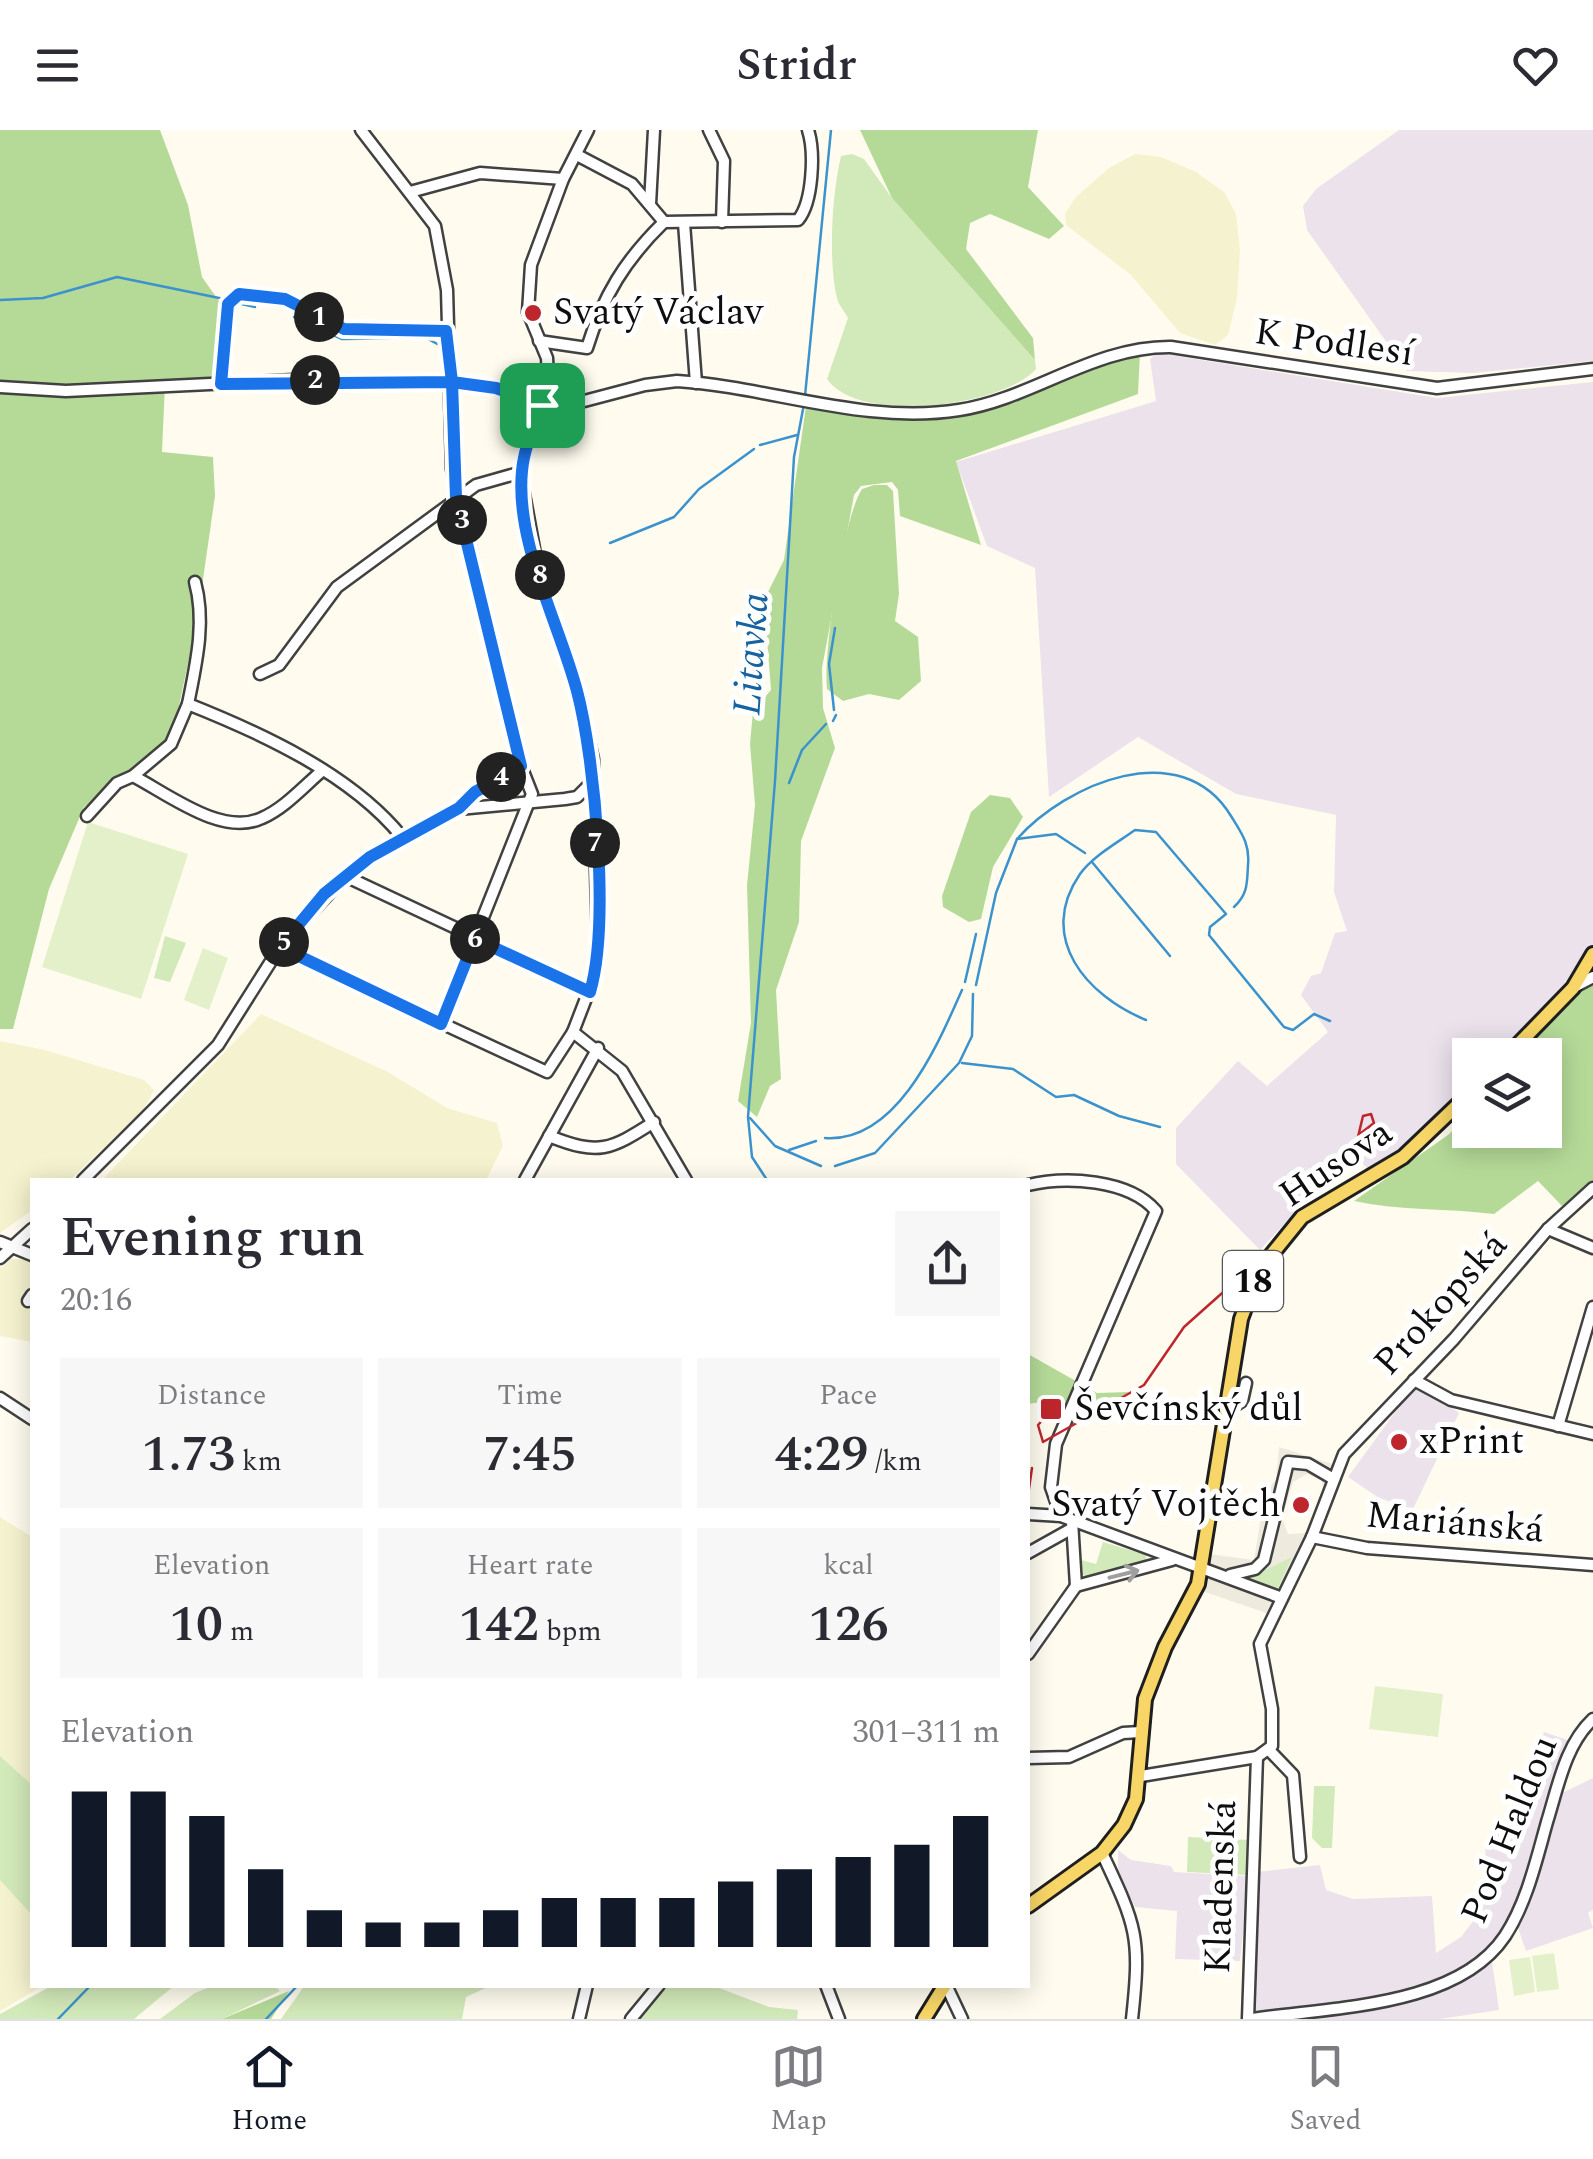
<!DOCTYPE html>
<html lang="en">
<head>
<meta charset="utf-8">
<style>
	body { margin:0; font-family:Spectral,serif; background:#f7f7f7; color:#2b2b33; height:100vh; display:flex; flex-direction:column; font-size:38px; white-space:nowrap }
	* { box-sizing:border-box; margin:0 }
	p { font-size:32px; color:#7c7c81 }
	.icon { flex:none; width:55px; height:55px; fill:none; stroke:currentColor; stroke-width:2; stroke-linecap:round; stroke-linejoin:round }
	.map { position:relative; flex:1; overflow:hidden }
	.side { position:absolute; left:30px; top:1048px; width:1000px; height:810px; display:flex; flex-direction:column; background:#fff; border-radius:0px; box-shadow:0 5px 25px #0003 }
	.side>* { flex:none }
	.fabs { position:absolute; left:1452px; top:908px; display:grid; gap:20px }
	.fabs a { display:grid; place-items:center; width:110px; height:110px; border-radius:0px; background:#fff; box-shadow:0 5px 25px #0003; font-size:50px }
	.pin { position:absolute; display:grid; place-items:center; width:85px; height:85px; color:#fff; margin:-42px; border-radius:20px; box-shadow:0 5px 15px #0006 }
	.km { position:absolute; width:50px; height:50px; margin:-25px; border-radius:50%; background:#222; color:#fff; font-size:28px; line-height:50px; text-align:center }
	.round { display:grid; place-items:center; flex:none; width:105px; height:105px; border-radius:0px; background:#f7f7f7 }
	.overview { display:flex; align-items:center; justify-content:space-between; height:170px; padding:0 30px }
	h1 { font-size:55px; font-weight:600; line-height:75px }
	.figures { display:grid; grid-template-columns:repeat(3,1fr); gap:15px; height:170px; padding:10px 30px }
	.figures div { display:grid; align-content:center; border-radius:0px; background:#f7f7f7; text-align:center }
	.figures b { font-size:50px; font-weight:600 }
	.figures small { font-size:28px; font-weight:400 }
	.figures p { font-size:28px }
	.chart { height:280px; padding:20px 30px }
	.chart p { display:flex; justify-content:space-between }
	.chart svg { width:100%; height:180px; margin-top:10px; stroke:#111827; stroke-width:6 }
	header { display:flex; justify-content:space-between; align-items:center; height:130px; padding:0 30px; background:#fff; font-size:45px; font-weight:600 }
	.tab-bar { display:flex; justify-content:space-around; align-items:center; height:140px; border-top:2px solid #e1e1e2; background:#fff; font-size:28px; color:#7c7c81 }
	.tab-bar a { display:grid; justify-items:center; gap:5px }
	.tab-bar .current { color:#111827 }
	.map>svg:first-child { display:block }
	.industrial { fill:#ebe2ec }
	.farmland { fill:#f5f2cf }
	.green { fill:#d2e9b9 }
	.forest { fill:#b5da98 }
	.pitch { fill:#e3f0ca }
	.plaza { fill:#efeade; fill-rule:evenodd }
	.lines { fill:none; stroke-linecap:round; stroke-linejoin:round }
	.stream { stroke:#3b92cc; stroke-width:2.5 }
	.minor-casing { stroke:#414141; stroke-width:15 }
	.major-casing { stroke:#1f1f1f; stroke-width:18 }
	.minor { stroke:#fff; stroke-width:10 }
	.major { stroke:#f7d566; stroke-width:12 }
	.rail { stroke:#be262d; stroke-width:2.5 }
	.oneway { stroke:#9f9f9f }
	.route-casing { stroke:#fff; stroke-width:20 }
	.route { stroke:#1a73e8; stroke-width:12 }
	.poi-dot { fill:#be262d; stroke:#fff; stroke-width:4 }
	.labels { text-anchor:middle; dominant-baseline:central; stroke-width:10; stroke-linejoin:round; paint-order:stroke }
	.shield { fill:#fff; stroke:#565656; stroke-width:2.5 }
	.shield-label { font-size:35px; font-weight:bold; fill:#0e0e0e }
	.poi-label { font-size:38px; fill:#0e0e0e; stroke:#fff; text-anchor:start }
	.street-label { font-size:38px; fill:#0e0e0e; stroke:#fff }
	.water-label { font-size:40px; font-style:italic; fill:#17639f; stroke:#fff }
</style>
</head>
<body>
<header><svg class="icon" aria-label="menu" viewBox="0 0 24 24"><path d="M4 6h16M4 12h16M4 18h16"/></svg>Stridr<svg class="icon" aria-label="heart" viewBox="0 0 24 24"><path d="M12 20l-8-8c-3-5 5-10 8-4 3-6 11-1 8 4z"/></svg></header>
<div class="map">
<svg width="1593" height="1889" viewBox="0 0 1593 1889">
	<rect width="100%" height="100%" fill="#fffcef"/>
	<g class="industrial">
		<path d="M1399,0H1593V231L1473,243L1407,241L1307,100L1303,76L1316,59Z"/>
		<path d="M1158,223L1437,268L1593,252V821L1573,856L1501,925H1470V955L1413,1010L1369,1040L1351,1022L1260,1120L1176,1034V998L1238,931L1267,956L1328,902L1301,865L1311,846L1321,843L1335,803L1347,801L1334,762L1336,685L1236,664L1138,607L1049,667L1035,438L987,416L956,332L1156,271L1150,229Z"/>
		<path d="M1417,1252L1459,1283L1413,1379L1379,1368L1348,1347Z"/>
		<path d="M1544,1602L1571,1611L1556,1666L1593,1648V1780L1588,1783L1593,1798L1526,1821L1516,1792L1491,1824L1499,1880L1440,1889H1251L1257,1742L1320,1735L1326,1760L1353,1769L1432,1766L1436,1823L1461,1807L1483,1778L1486,1707L1517,1683Z"/>
		<path d="M1118,1720L1131,1730L1171,1736L1174,1742L1249,1746L1240,1831L1175,1829L1177,1781L1135,1777L1118,1739Z"/>
	</g>
	<g class="farmland">
		<path d="M1135,24L1161,27L1196,42L1224,62L1236,84L1240,120L1237,168L1228,205L1215,215L1180,203L1131,145L1066,95L1065,84L1075,68L1109,38Z"/>
		<path d="M261,884L388,942L447,978L497,993L503,1016L486,1050H102Z"/>
		<path d="M0,911L45,920L144,950L154,960L143,980L70,1050H32V1080L0,1103Z"/>
		<path d="M11,1129H32V1212L0,1206V1138Z"/>
		<path d="M0,1387L32,1407V1655L0,1626Z"/>
		<path d="M0,1747L32,1781V1855H44L0,1881Z"/>
	</g>
	<g class="green">
		<path d="M852,24L864,29L892,68L1035,230L1036,239C1002,277 859,295 827,249L848,188C845,181 838,175 837,168C828,131 832,63 841,26Z"/>
		<path d="M165,806L186,813L170,852L154,848Z"/>
		<path d="M1103,1412L1146,1425L1147,1434L1087,1448L1081,1443V1430L1096,1434Z"/>
		<path d="M1293,1426L1277,1461L1244,1450Z"/>
		<path d="M0,1626L32,1655V1785L0,1750Z"/>
		<path d="M1314,1656H1335L1332,1718H1322L1312,1708Z"/>
		<path d="M1188,1707L1249,1710L1247,1745L1187,1742Z"/>
		<path d="M53,1855H175L134,1889H0V1884Z"/>
		<path d="M215,1855H273L280,1861L222,1889H160L195,1863Z"/>
		<path d="M305,1855H492L466,1867L462,1889H281Z"/>
		<path d="M663,1855H711L769,1877L798,1880L797,1889H632Z"/>
	</g>
	<g class="forest">
		<path d="M0,0H160L188,75L202,147L224,178L217,250L165,254L162,322L213,327L215,366L197,491L173,604L84,677L49,759L13,899H0Z"/>
		<path d="M860,0H1038L1028,57L1064,96L1049,109L990,84L970,93L966,119L1033,208L1035,230L892,68Z"/>
		<path d="M1140,223L1138,264L956,331L981,415L900,386L898,360L892,352L861,356L854,365L822,538L823,578L835,618L801,711L799,792L776,860L781,949L770,956L757,987L738,971L751,893L747,755L755,675L750,614L753,581L771,560L764,470L784,430L806,276L887,286L966,284Z"/>
		<path d="M874,355H887L893,361L899,464L895,491L918,507L921,551L899,570L869,564L843,571L827,559C823,523 843,388 862,359Z"/>
		<path d="M990,665L1010,668L1023,687L993,737L981,789L969,792L943,777L942,766L971,682Z"/>
		<path d="M1593,850V1054L1562,1076L1538,1051L1494,1084C1446,1078 1401,1081 1354,1071L1448,1005L1470,984V1000H1545V925H1517L1578,859Z"/>
		<path d="M1028,1224L1097,1263L1129,1262L1064,1299V1276L1048,1271L1028,1274Z"/>
		<path d="M289,1861L271,1889H222Z"/>
	</g>
	<g class="pitch">
		<path d="M88,692L188,724L141,869L42,837Z"/>
		<path d="M203,818L228,828L209,880L184,870Z"/>
		<path d="M1375,1556L1443,1564L1438,1607L1369,1599Z"/>
		<path d="M1554,1823L1559,1859L1537,1862L1532,1826Z"/>
		<path d="M1530,1827L1535,1862L1514,1866L1509,1830Z"/>
	</g>
	<path class="plaza" d="M1279,1317L1345,1338L1281,1488L1196,1459L1202,1423L1254,1430L1265,1363L1276,1349ZM1307,1344L1322,1351L1323,1363L1305,1403L1288,1404L1282,1388L1293,1352ZM1292,1427L1277,1461L1246,1449Z"/>
	<g class="lines">
		<g class="stream">
			<path d="M0,170L43,168L117,147L224,169"/>
			<path d="M237,173L255,177"/>
			<path d="M294,187L342,209L426,208L443,217"/>
			<path d="M805,266L831,0"/>
			<path d="M760,315L797,305"/>
			<path d="M610,413L674,387L699,359L754,319"/>
			<path d="M834,580L829,534L835,498"/>
			<path d="M833,591L836,585"/>
			<path d="M789,653L802,620L826,594"/>
			<path d="M1017,709C1066,654 1181,604 1231,686C1242,704 1250,714 1248,735C1247,753 1248,764 1234,777"/>
			<path d="M1092,732L1170,826"/>
			<path d="M965,852L976,804"/>
			<path d="M976,855L996,763L1017,709L1056,704L1085,723"/>
			<path d="M1146,890C1087,866 1036,808 1080,744C1093,726 1117,713 1135,700L1156,702L1226,784L1210,797L1209,805L1284,897L1293,900L1314,884L1330,891"/>
			<path d="M962,933L1013,939L1056,967L1074,965L1119,986L1160,997"/>
			<path d="M750,988L775,1016L821,1036"/>
			<path d="M825,1008C897,1013 938,914 962,860"/>
			<path d="M789,1020L816,1011"/>
			<path d="M835,1036L875,1023L959,933L972,906L973,864"/>
			<path d="M767,1050L752,1027L748,987L775,651L794,327L804,274"/>
			<path d="M58,1889L91,1855"/>
			<path d="M266,1889L298,1855"/>
		</g>
		<g class="minor-casing">
			<g id="minor">
				<path d="M361,0L435,96L447,160L452,339L521,636L532,664L441,893L547,942L573,902"/>
				<path d="M588,0L563,49L531,135L528,182L547,228L548,247L525,325L522,353L538,440L576,555L593,629L598,817L595,845L573,902L622,941L686,1050"/>
				<path d="M709,0L724,31L722,92"/>
				<path d="M577,25L632,54L664,92"/>
				<path d="M410,62L480,43L563,49"/>
				<path d="M650,74L654,0"/>
				<path d="M684,93L696,253"/>
				<path d="M539,211L587,218C603,166 625,130 664,92L798,90C813,72 815,22 808,0"/>
				<path d="M221,254L228,174L239,164L285,169L343,199L446,201"/>
				<path d="M0,257L66,261L293,250L452,252L496,258L542,275H569L645,255L677,251C770,257 865,295 959,280C1032,269 1094,216 1171,217L1437,258L1593,239"/>
				<path d="M260,544L279,535L337,457L476,355L522,342"/>
				<path d="M188,574C196,534 206,492 195,452"/>
				<path d="M133,646C168,664 222,707 262,688C285,678 304,656 323,640"/>
				<path d="M460,678L475,662L521,636"/>
				<path d="M87,686L117,653L133,646L171,614L188,574C261,603 351,644 402,707"/>
				<path d="M345,746L590,861"/>
				<path d="M280,817L441,893"/>
				<path d="M1574,857L1593,847"/>
				<path d="M549,1006C599,1026 610,1020 654,992"/>
				<path d="M83,1050L218,915L280,817L345,746L402,707L459,679L565,669L577,667L590,654"/>
				<path d="M525,1050L598,918"/>
				<path d="M1028,1055C1065,1046 1129,1049 1156,1081L1056,1314L1051,1357L1061,1386"/>
				<path d="M1548,1099L1593,1118"/>
				<path d="M0,1112L32,1125"/>
				<path d="M0,1128L32,1099"/>
				<path d="M28,1171L32,1165"/>
				<path d="M1414,1250L1451,1270L1593,1304"/>
				<path d="M0,1268L32,1289"/>
				<path d="M1225,1282L1242,1271L1246,1253"/>
				<path d="M1558,1296L1593,1177"/>
				<path d="M1028,1384L1061,1386L1282,1468"/>
				<path d="M1072,1391L1076,1456"/>
				<path d="M1312,1407L1367,1418L1593,1435"/>
				<path d="M1028,1423L1071,1399"/>
				<path d="M1230,1445L1255,1439L1264,1430L1288,1332L1308,1334L1332,1348"/>
				<path d="M1076,1456L1172,1430"/>
				<path d="M1028,1524L1076,1456"/>
				<path d="M1269,1620L1293,1645L1300,1727"/>
				<path d="M1028,1628L1069,1627L1123,1603L1141,1602"/>
				<path d="M1141,1646L1257,1627L1272,1616V1579L1260,1514L1312,1407L1344,1324L1454,1209L1548,1099L1593,1058"/>
				<path d="M1102,1723C1137,1797 1141,1807 1132,1889"/>
				<path d="M826,1855L839,1889"/>
				<path d="M946,1855L962,1889"/>
				<path d="M579,1889L587,1855"/>
				<path d="M631,1889L659,1855"/>
				<path d="M1248,1889L1257,1627"/>
				<path d="M1252,1889C1330,1877 1457,1878 1505,1806C1527,1772 1536,1731 1547,1692C1558,1657 1565,1615 1593,1589"/>
			</g>
		</g>
		<g class="major-casing">
			<g id="major">
				<path d="M1508,925L1573,858L1593,824"/>
				<path d="M1028,1776L1102,1723L1124,1695L1136,1669L1145,1569L1165,1517L1198,1454L1241,1189L1259,1140L1302,1087L1403,1027L1470,963"/>
				<path d="M924,1889L945,1855"/>
			</g>
		</g>
		<use href="#minor" class="minor"/>
		<use href="#major" class="major"/>
		<g class="rail">
			<path d="M1357,1011L1363,986L1371,984L1374,993L1361,1003"/>
			<path d="M1060,1271L1038,1295L1043,1312L1144,1255L1184,1197L1239,1148"/>
			<path d="M1028,1365L1032,1338"/>
		</g>
	</g>
	<defs><path id="oneway-shaft" d="M-6 0H5M1.5-3L5.5 0L1.5 3" fill="none" stroke-width="1.6" stroke-linecap="round" stroke-linejoin="round" transform="scale(2.5)"/></defs>
	<use class="oneway" href="#oneway-shaft" transform="translate(1124 1444) rotate(-14)"/>
	<g class="lines">
		<g class="route-casing">
			<path id="route" d="M542,275L496,258L452,252L446,201L344,199L285,169L239,164L228,174L221,254L452,252L456,368L521,636L475,662L459,678L370,727L324,764L280,817L441,894L475,809L590,862C610,794 595,629 577,561C559,493 515,412 522,341C524,318 534,296 542,275"/>
		</g>
		<use href="#route" class="route"/>
	</g>
	<g class="poi-dot">
		<circle cx="533" cy="183" r="10"/>
		<rect x="1039" y="1267" width="24" height="24" rx="5"/>
		<circle cx="1399" cy="1312" r="10"/>
		<circle cx="1301" cy="1375" r="10"/>
	</g>
	<g class="labels">
		<rect class="shield" x="1223" y="1121" width="60" height="60" rx="8"/>
		<g class="shield-label">
			<text x="1253" y="1151">18</text>
		</g>
		<g class="poi-label">
			<text x="553" y="183">Svatý Václav</text>
			<text x="1074" y="1279">Ševčínský důl</text>
			<text x="1419" y="1312">xPrint</text>
			<text x="1281" y="1375" text-anchor="end">Svatý Vojtěch</text>
		</g>
		<g class="street-label">
			<text transform="translate(1334 213) rotate(8)">K Podlesí</text>
			<text transform="translate(1336 1034) rotate(-34)">Husova</text>
			<text transform="translate(1441 1174) rotate(-48)">Prokopská</text>
			<text transform="translate(1455 1393) rotate(5)">Mariánská</text>
			<text transform="translate(1510 1700) rotate(-68)">Pod Haldou</text>
			<text transform="translate(1221 1757) rotate(-88)">Kladenská</text>
		</g>
		<g class="water-label">
			<text transform="translate(752 524) rotate(-86)">Litavka</text>
		</g>
	</g>
</svg>
<div class="fabs">
<a><svg class="icon" aria-label="layers" viewBox="0 0 24 24"><path d="M12 4l9 5-9 5-9-5zM3 14l9 5 9-5"/></svg></a>
</div>
<div class="pin" style="left:542px;top:275px;background:#1e9e55"><svg class="icon" aria-label="arrive" viewBox="0 0 24 24"><path d="M6 21V4h12l-3 4 3 4H6"/></svg></div>
<b class="km" style="left:319px;top:187px">1</b>
<b class="km" style="left:315px;top:250px">2</b>
<b class="km" style="left:462px;top:390px">3</b>
<b class="km" style="left:501px;top:647px">4</b>
<b class="km" style="left:284px;top:812px">5</b>
<b class="km" style="left:475px;top:809px">6</b>
<b class="km" style="left:595px;top:713px">7</b>
<b class="km" style="left:540px;top:445px">8</b>
<section class="side">
<div class="overview"><div><h1>Evening run</h1><p>20:16</p></div><a class="round"><svg class="icon" aria-label="share" viewBox="0 0 24 24"><path d="M12 15V3M7 8l5-5 5 5M5 13v7h14v-7"/></svg></a></div>
<div class="figures">
<div><p>Distance</p><b>1.73<small> km</small></b></div>
<div><p>Time</p><b>7:45</b></div>
<div><p>Pace</p><b>4:29<small> /km</small></b></div>
</div>
<div class="figures">
<div><p>Elevation</p><b>10<small> m</small></b></div>
<div><p>Heart rate</p><b>142<small> bpm</small></b></div>
<div><p>kcal</p><b>126</b></div>
</div>
<div class="chart"><p><span>Elevation</span>301–311 m</p>
<svg viewBox="0 0 160 44" preserveAspectRatio="none"><path d="M5 44V6M15 44V6M25 44V12M35 44V25M45 44V35M55 44V38M65 44V38M75 44V35M85 44V32M95 44V32M105 44V32M115 44V28M125 44V25M135 44V22M145 44V19M155 44V12"/></svg>
</div>
</section>
</div>
<nav class="tab-bar">
<a class="current"><svg class="icon" aria-label="home" viewBox="0 0 24 24"><path d="M3 11l9-7 9 7M6 9v11h12V9"/></svg>Home</a>
<a><svg class="icon" aria-label="map" viewBox="0 0 24 24"><path d="M3 6l6-2 6 2 6-2v14l-6 2-6-2-6 2zM9 4v14M15 6v14"/></svg>Map</a>
<a><svg class="icon" aria-label="saved" viewBox="0 0 24 24"><path d="M7 4h10v16l-5-4-5 4z"/></svg>Saved</a>
</nav>
</body>
</html>
